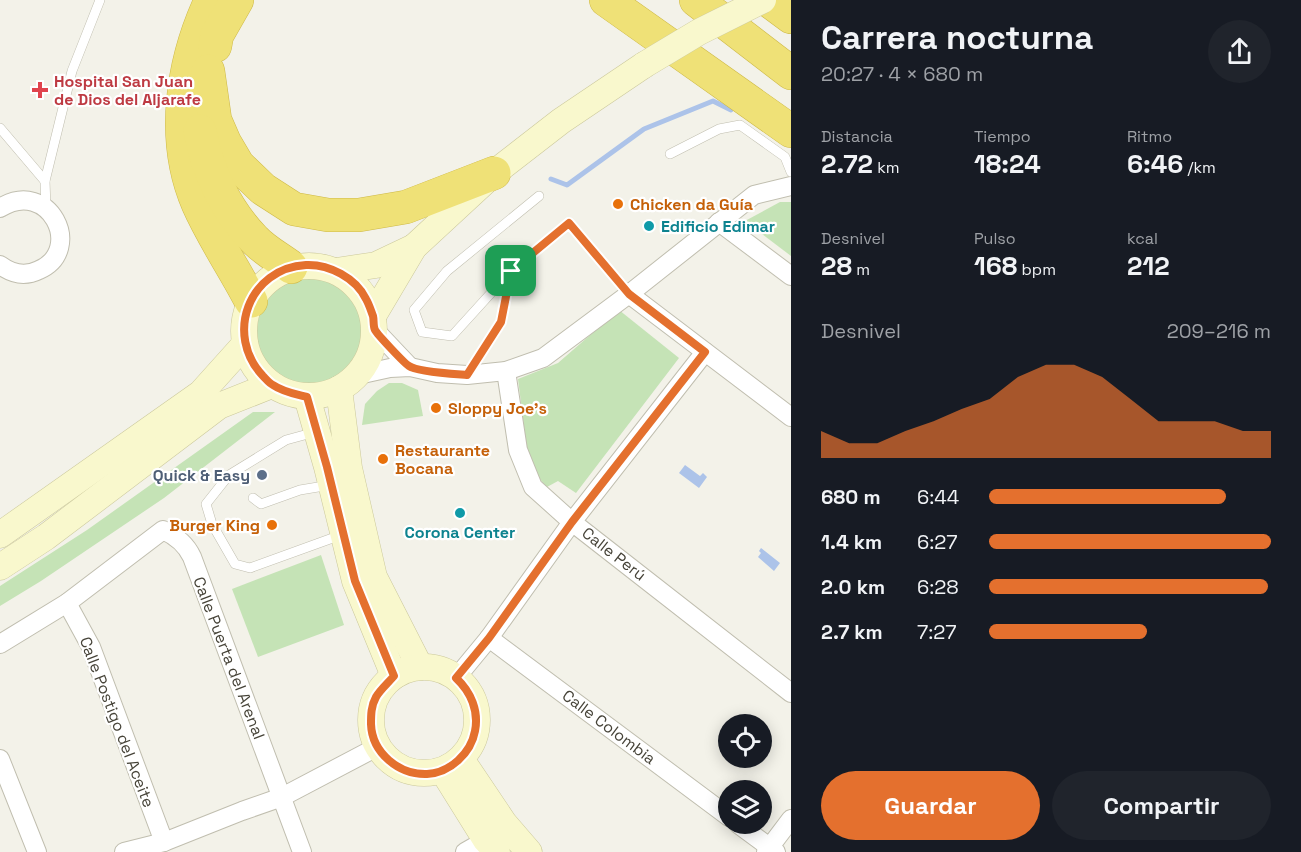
<!DOCTYPE html>
<html lang="es">
<head>
<meta charset="utf-8">
<style>
	body { margin:0; font-family:"Space Grotesk",sans-serif; background:#20242c; color:#f1f3f6; height:100vh; display:flex; flex-direction:column; font-size:22px; white-space:nowrap }
	* { box-sizing:border-box; margin:0 }
	p { font-size:20px; color:#9ea1a6 }
	.icon { flex:none; width:33px; height:33px; fill:none; stroke:currentColor; stroke-width:2; stroke-linecap:round; stroke-linejoin:round }
	.map { position:relative; flex:1; overflow:hidden }
	.panel { display:flex; flex-direction:column; background:#171b24; width:510px }
	.panel>* { flex:none }
	.controls { position:absolute; left:718px; top:714px; display:grid; gap:12px }
	.controls a { display:grid; place-items:center; width:54px; height:54px; border-radius:50%; background:#171b24; box-shadow:0 3px 15px #0003; font-size:30px }
	.pin { position:absolute; display:grid; place-items:center; width:51px; height:51px; color:#fff; margin:-26px; border-radius:12px; box-shadow:0 3px 9px #0006 }
	.round { display:grid; place-items:center; flex:none; width:63px; height:63px; border-radius:32px; background:#20242c }
	.overview { display:flex; align-items:center; justify-content:space-between; height:102px; padding:0 30px }
	h1 { font-size:33px; font-weight:700; line-height:45px }
	.figures { display:grid; grid-template-columns:repeat(3,1fr); gap:9px; height:102px; padding:6px 30px }
	.figures div { display:grid; align-content:center }
	.figures b { font-size:26px; font-weight:700 }
	.figures small { font-size:16px; font-weight:400 }
	.figures p { font-size:16px }
	.chart { height:168px; padding:12px 30px }
	.chart p { display:flex; justify-content:space-between }
	.chart svg { width:100%; height:108px; margin-top:6px; fill:#e4702e; opacity:.7 }
	.action { display:flex; gap:12px; margin-top:auto; padding:12px 30px }
	.action a { flex:1; height:69px; border-radius:36px; background:#e4702e; color:#fff; font-size:24px; font-weight:700; line-height:69px; text-align:center }
	.action a+a { background:#20242c; color:#f1f3f6 }
	ul { padding:0 30px; list-style:none; font-size:20px }
	li { display:grid; grid-template-columns:96px 72px 1fr; align-items:center; height:45px }
	li i { height:15px; border-radius:8px; background:#e4702e }
	main { display:flex; flex:1; min-height:0 }
	.map>svg:first-child { display:block }
	.green { fill:#c5e3b6 }
	.water { fill:#acc3e9 }
	.lines { fill:none; stroke-linecap:round; stroke-linejoin:round }
	.stream { stroke:#acc3e9; stroke-width:5 }
	.lane-casing { stroke:#c0beaf; stroke-width:10 }
	.street-casing { stroke:#c0beaf; stroke-width:20 }
	.secondary-casing { stroke:#cbc89b; stroke-width:27 }
	.highway-casing { stroke:#ceb948; stroke-width:34 }
	.lane { stroke:#fff; stroke-width:9 }
	.street { stroke:#fff; stroke-width:18 }
	.secondary { stroke:#f9f8cd; stroke-width:26 }
	.highway { stroke:#efe177; stroke-width:33 }
	.secondary-bridge-casing { stroke:#cbc89b; stroke-width:27; stroke-linecap:butt }
	.secondary-bridge { stroke:#f9f8cd; stroke-width:26 }
	.route-casing { stroke:#fff; stroke-width:12 }
	.route { stroke:#e4702e; stroke-width:8 }
	.health-dot { fill:#e0444e; stroke:#fff; stroke-width:2 }
	.food-dot { fill:#e8710a; stroke:#fff; stroke-width:2 }
	.culture-dot { fill:#0f9aa8; stroke:#fff; stroke-width:2 }
	.service-dot { fill:#5c6f8a; stroke:#fff; stroke-width:2 }
	.labels { text-anchor:middle; dominant-baseline:central; stroke-width:4.5; stroke-linejoin:round; paint-order:stroke }
	.health-label { font-size:16px; font-weight:bold; fill:#be3a42; stroke:#fff; text-anchor:start }
	.food-label { font-size:16px; font-weight:bold; fill:#c56008; stroke:#fff; text-anchor:start }
	.culture-label { font-size:16px; font-weight:bold; fill:#0d838f; stroke:#fff; text-anchor:start }
	.service-label { font-size:16px; font-weight:bold; fill:#4e5e75; stroke:#fff; text-anchor:end }
	.street-label { font-size:16px; fill:#464338; stroke:#fff }
</style>
</head>
<body>
<main>
<div class="map">
<svg width="791" height="852" viewBox="0 0 791 852">
	<rect width="100%" height="100%" fill="#f3f2e9"/>
	<g class="green">
		<path d="M780,202H791V256L745,221Z"/>
		<circle cx="312" cy="331" r="55"/>
		<path d="M619,310L679,358L576,493L558,481L547,487L537,476L527,450L518,379L558,363Z"/>
		<path d="M389,383H402L418,390L423,416L362,425L365,404L377,391Z"/>
		<path d="M253,412H275L164,498L41,581L0,606V586L87,530Z"/>
		<path d="M321,555L344,625L258,657L232,589Z"/>
	</g>
	<g class="water">
		<path d="M685,465L700,476L703,473L707,477L699,488L679,473Z"/>
		<path d="M761,548L780,563L774,571L758,557L761,553L759,551Z"/>
	</g>
	<g class="lines">
		<path class="stream" d="M551,179L567,185L644,129L713,101L731,110"/>
		<g class="lane-casing">
			<g id="lane">
				<path d="M0,128L45,181"/>
				<path d="M670,154L719,129L740,125L785,157L791,172"/>
				<path d="M46,208L45,181L72,71L100,0"/>
				<path d="M511,271L452,336L422,332L414,310L447,271L539,196"/>
				<path d="M467,375L501,323L511,271L569,223L629,294"/>
				<path d="M308,434L286,440L229,475L206,504L212,524L235,564L250,568L341,535"/>
				<path d="M253,498L261,504L300,490L330,485"/>
			</g>
		</g>
		<g class="street-casing">
			<g id="street">
				<path d="M0,208C49,177 85,250 39,270C25,277 12,274 0,265"/>
				<path d="M719,222L791,276"/>
				<path d="M629,294L791,417"/>
				<path d="M375,330L410,367"/>
				<path d="M506,371L518,450L533,487L572,522L791,693"/>
				<path d="M358,375L390,368L410,367L437,373L467,375L506,371L543,358L629,294L754,195L791,186"/>
				<path d="M67,603L91,647L164,842"/>
				<path d="M489,638L729,817"/>
				<path d="M0,644L67,603L163,530C176,536 186,544 192,557L302,852"/>
				<path d="M456,678L489,638L572,522L705,352"/>
				<path d="M0,759L37,852"/>
				<path d="M738,824L776,852"/>
				<path d="M124,852L164,842L242,811L282,797L377,747"/>
				<path d="M465,852L486,840"/>
				<path d="M766,852L791,819"/>
			</g>
		</g>
		<g class="secondary-casing">
			<g id="secondary">
				<circle cx="309" cy="331" r="65"/>
				<path d="M336,271L376,265L414,247"/>
				<path d="M373,316L414,247L494,173L561,121L644,65"/>
				<path d="M339,389L349,468L374,577L420,667"/>
				<path d="M307,397L327,467L355,581L394,676"/>
				<path d="M0,535L201,393L245,344"/>
				<path d="M0,567L46,537L219,406L272,385"/>
				<circle cx="424" cy="720" r="53"/>
				<path d="M461,759L504,823L529,852"/>
				<path d="M443,771L486,840L497,852"/>
			</g>
		</g>
		<g class="highway-casing">
			<g id="highway">
				<path d="M211,0C182,62 170,139 198,204C213,238 234,268 251,301"/>
				<path d="M606,0L791,131"/>
				<path d="M696,0L791,73"/>
				<path d="M768,0L791,17"/>
				<path d="M215,46L217,35L237,0"/>
				<path d="M208,71L215,120L225,143L238,165L263,189L294,209L328,215H359L406,207L494,173"/>
				<path d="M200,131C207,171 226,210 254,239C264,250 279,258 291,267"/>
			</g>
		</g>
		<use href="#lane" class="lane"/>
		<use href="#street" class="street"/>
		<use href="#secondary" class="secondary"/>
		<use href="#highway" class="highway"/>
		<g class="secondary-bridge-casing">
			<path id="secondary-bridge" d="M644,65L699,32L763,0"/>
		</g>
		<use href="#secondary-bridge" class="secondary-bridge"/>
	</g>
	<g class="lines">
		<g class="route-casing">
			<path id="route" d="M569,223L629,294L705,352L572,522L489,638L456,678C471,692 479,711 475,731C471,753 450,773 427,774C399,775 372,753 371,724C371,715 371,706 376,697C380,690 388,683 394,676L355,581L327,467L307,397C295,394 283,392 273,385C269,383 266,379 263,376C224,335 249,268 306,265C329,264 356,278 366,299C369,304 371,311 373,316C374,320 373,326 375,330C377,334 404,363 409,366C417,372 455,374 467,375L501,322L511,271Z"/>
		</g>
		<use href="#route" class="route"/>
	</g>
	<path class="health-dot" d="M37 81h6v6h6v6h-6v6h-6v-6h-6v-6h6z"/>
	<g class="food-dot">
		<circle cx="618" cy="204" r="6"/>
		<circle cx="436" cy="408" r="6"/>
		<circle cx="383" cy="459" r="6"/>
		<circle cx="272" cy="525" r="6"/>
	</g>
	<g class="culture-dot">
		<circle cx="649" cy="226" r="6"/>
		<circle cx="460" cy="513" r="6"/>
	</g>
	<circle class="service-dot" cx="262" cy="475" r="6"/>
	<g class="labels">
		<g class="health-label">
			<text x="54" y="81">Hospital San Juan<tspan x="54" dy="18">de Dios del Aljarafe</tspan></text>
		</g>
		<g class="food-label">
			<text x="630" y="204">Chicken da Guía</text>
			<text x="448" y="408">Sloppy Joe's</text>
			<text x="395" y="450">Restaurante<tspan x="395" dy="18">Bocana</tspan></text>
			<text x="260" y="525" text-anchor="end">Burger King</text>
		</g>
		<g class="culture-label">
			<text x="661" y="226">Edificio Edimar</text>
			<text x="460" y="532" text-anchor="middle">Corona Center</text>
		</g>
		<g class="service-label">
			<text x="250" y="475">Quick &amp; Easy</text>
		</g>
		<g class="street-label">
			<text transform="translate(614 554) rotate(38)">Calle Perú</text>
			<text transform="translate(229 658) rotate(69)">Calle Puerta del Arenal</text>
			<text transform="translate(117 722) rotate(69)">Calle Postigo del Aceite</text>
			<text transform="translate(609 727) rotate(37)">Calle Colombia</text>
		</g>
	</g>
</svg>
<div class="controls">
<a><svg class="icon" aria-label="locate" viewBox="0 0 24 24"><circle cx="12" cy="12" r="6"/><path d="M12 2v4M12 18v4M2 12h4M18 12h4"/></svg></a>
<a><svg class="icon" aria-label="layers" viewBox="0 0 24 24"><path d="M12 4l9 5-9 5-9-5zM3 14l9 5 9-5"/></svg></a>
</div>
<div class="pin" style="left:511px;top:271px;background:#1e9e55"><svg class="icon" aria-label="arrive" viewBox="0 0 24 24"><path d="M6 21V4h12l-3 4 3 4H6"/></svg></div>
</div>
<section class="panel">
<div class="overview"><div><h1>Carrera nocturna</h1><p>20:27 · 4 × 680 m</p></div><a class="round"><svg class="icon" aria-label="share" viewBox="0 0 24 24"><path d="M12 15V3M7 8l5-5 5 5M5 13v7h14v-7"/></svg></a></div>
<div class="figures">
<div><p>Distancia</p><b>2.72<small> km</small></b></div>
<div><p>Tiempo</p><b>18:24</b></div>
<div><p>Ritmo</p><b>6:46<small> /km</small></b></div>
</div>
<div class="figures">
<div><p>Desnivel</p><b>28<small> m</small></b></div>
<div><p>Pulso</p><b>168<small> bpm</small></b></div>
<div><p>kcal</p><b>212</b></div>
</div>
<div class="chart"><p><span>Desnivel</span>209–216 m</p>
<svg viewBox="0 0 160 44" preserveAspectRatio="none"><path d="M0 44V33L10 38L20 38L30 33L40 29L50 24L60 20L70 11L80 6L90 6L100 11L110 20L120 29L130 29L140 29L150 33L160 33V44z"/></svg>
</div>
<ul>
<li><b>680 m</b>6:44<i style="width:84%"></i></li>
<li><b>1.4 km</b>6:27<i style="width:100%"></i></li>
<li><b>2.0 km</b>6:28<i style="width:99%"></i></li>
<li><b>2.7 km</b>7:27<i style="width:56%"></i></li>
</ul>
<div class="action"><a>Guardar</a><a>Compartir</a></div>
</section>
</main>
</body>
</html>
